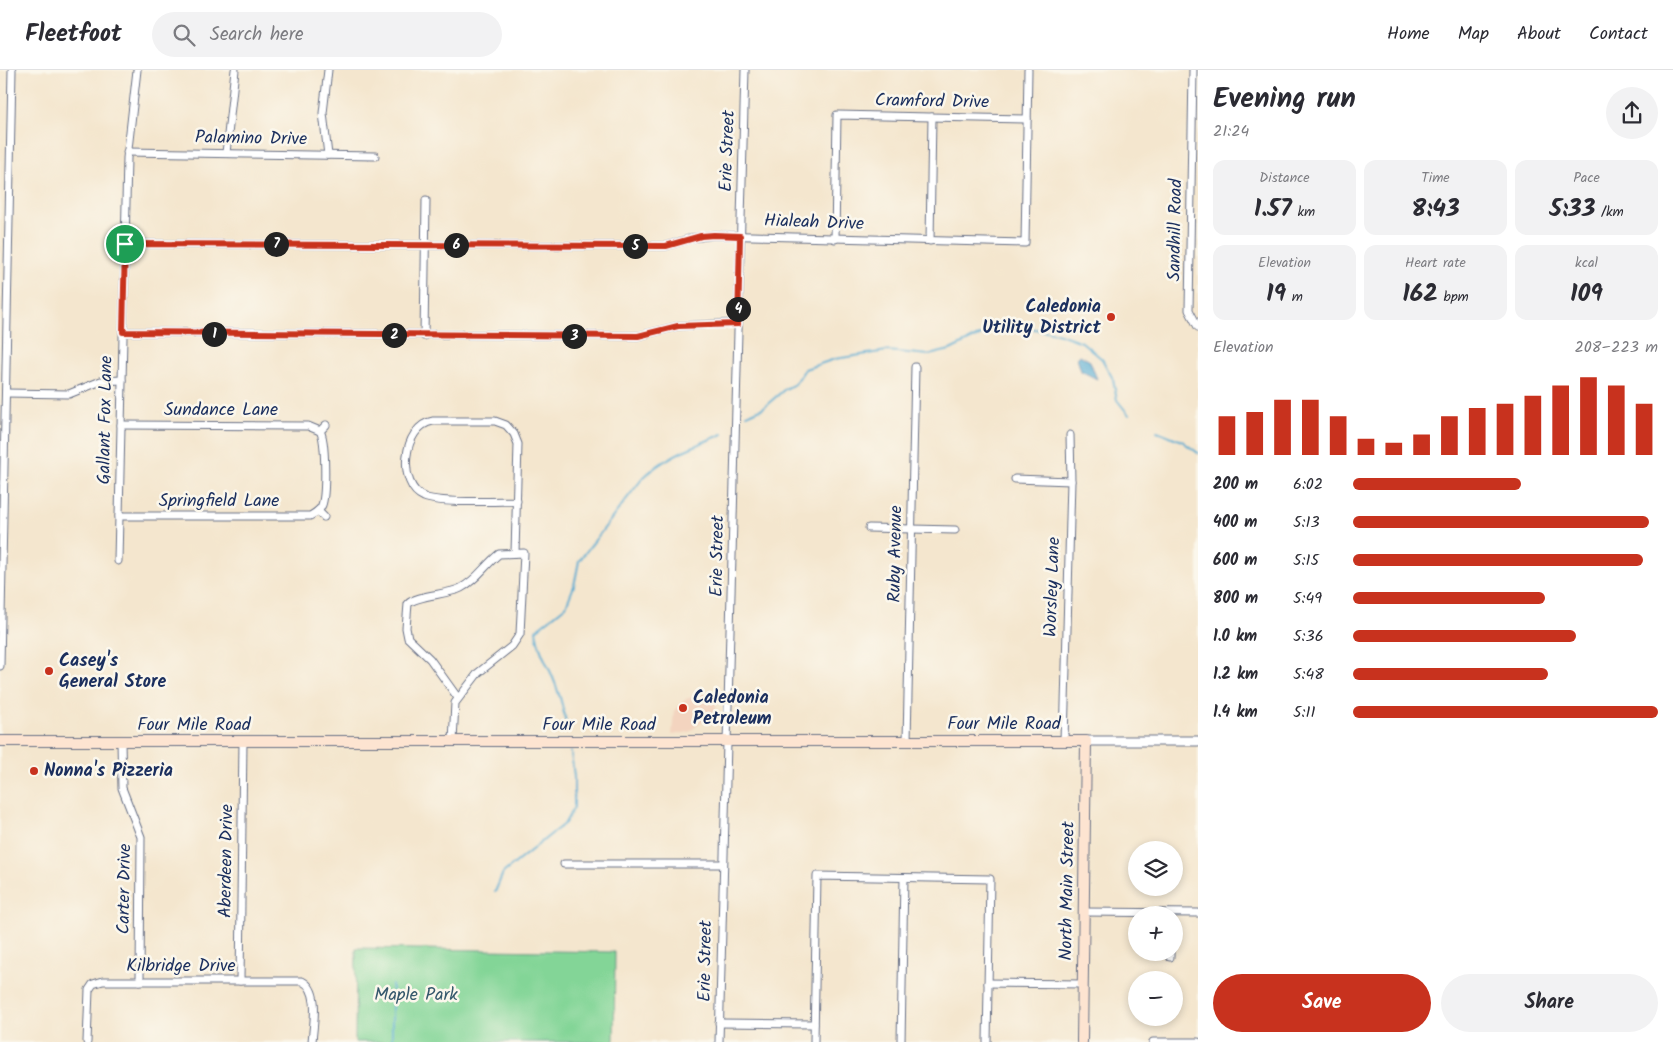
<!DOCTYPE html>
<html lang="en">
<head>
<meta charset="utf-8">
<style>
	body { margin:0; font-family:Kalam,sans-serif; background:#f2f2f3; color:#2b2b33; height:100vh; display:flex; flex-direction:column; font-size:19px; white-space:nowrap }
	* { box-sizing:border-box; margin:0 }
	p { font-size:16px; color:#7c7c81 }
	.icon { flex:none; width:28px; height:28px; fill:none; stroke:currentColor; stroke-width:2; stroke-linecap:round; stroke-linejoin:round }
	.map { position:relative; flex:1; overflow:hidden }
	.side { display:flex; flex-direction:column; background:#fff; width:475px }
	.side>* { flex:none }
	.fabs { position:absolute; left:1128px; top:771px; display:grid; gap:10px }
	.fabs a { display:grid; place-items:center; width:55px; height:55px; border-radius:50%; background:#fff; box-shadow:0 2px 8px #0003; font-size:25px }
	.pin { position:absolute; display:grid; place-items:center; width:42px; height:42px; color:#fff; margin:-21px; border:2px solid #fff; border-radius:50%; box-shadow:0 1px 5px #0007 }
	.km { position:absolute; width:25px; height:25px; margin:-12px; border-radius:50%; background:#222; color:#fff; font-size:14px; line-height:25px; text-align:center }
	.round { display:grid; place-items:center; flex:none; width:52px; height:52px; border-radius:26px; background:#f2f2f3 }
	.headline { display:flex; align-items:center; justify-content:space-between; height:85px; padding:0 15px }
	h1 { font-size:28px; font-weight:700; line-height:38px }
	.stats { display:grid; grid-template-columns:repeat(3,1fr); gap:8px; height:85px; padding:5px 15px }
	.stats div { display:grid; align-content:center; border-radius:12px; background:#f2f2f3; text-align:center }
	.stats b { font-size:25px; font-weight:700 }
	.stats small { font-size:14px; font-weight:400 }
	.stats p { font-size:14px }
	.chart { height:140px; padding:10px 15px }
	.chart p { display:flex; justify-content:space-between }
	.chart svg { width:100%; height:90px; margin-top:5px; stroke:#c8321e; stroke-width:6 }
	.button { display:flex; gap:10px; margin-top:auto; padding:10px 15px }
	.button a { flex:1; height:58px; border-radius:30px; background:#c8321e; color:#fff; font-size:20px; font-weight:700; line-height:58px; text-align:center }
	.button a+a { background:#f2f2f3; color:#2b2b33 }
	ul { padding:0 15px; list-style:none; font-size:16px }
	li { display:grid; grid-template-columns:80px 60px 1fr; align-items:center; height:38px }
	li i { height:12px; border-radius:6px; background:#c8321e }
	header { display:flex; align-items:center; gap:30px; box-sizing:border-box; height:70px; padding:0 25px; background:#fff; border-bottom:1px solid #e1e1e2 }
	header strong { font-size:24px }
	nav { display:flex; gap:28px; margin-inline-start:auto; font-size:18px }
	.search { width:350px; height:45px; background:#f2f2f3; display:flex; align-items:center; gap:12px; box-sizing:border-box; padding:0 18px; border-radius:28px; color:#7c7c81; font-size:19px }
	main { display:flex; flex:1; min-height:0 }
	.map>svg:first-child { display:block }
	.built { fill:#f3d4bf }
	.green { fill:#83d597; stroke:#4f827a }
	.water { fill:#55aad1; stroke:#386c98 }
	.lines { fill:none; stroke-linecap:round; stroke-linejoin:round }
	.stream { stroke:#55aad1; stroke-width:2 }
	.minor-casing { stroke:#676f85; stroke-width:9 }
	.tertiary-casing { stroke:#676f85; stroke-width:11 }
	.secondary-casing { stroke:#676f85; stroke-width:12 }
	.minor { stroke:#fff; stroke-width:7 }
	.tertiary { stroke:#fff; stroke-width:9 }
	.secondary { stroke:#fde4d1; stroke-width:10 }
	.route-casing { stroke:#fff; stroke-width:10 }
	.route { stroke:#c8321e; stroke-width:6 }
	.poi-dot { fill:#c8321e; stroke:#fbf7ec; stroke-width:2 }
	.labels { text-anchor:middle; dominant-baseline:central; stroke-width:5; stroke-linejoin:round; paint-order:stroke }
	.street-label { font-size:18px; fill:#1b2f5e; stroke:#fbf7ec }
	.poi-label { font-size:18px; font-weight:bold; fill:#1b2f5e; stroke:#fbf7ec; text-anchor:start }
	.park-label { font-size:18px; fill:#35586c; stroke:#fbf7ec }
</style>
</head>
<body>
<header>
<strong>Fleetfoot</strong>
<div class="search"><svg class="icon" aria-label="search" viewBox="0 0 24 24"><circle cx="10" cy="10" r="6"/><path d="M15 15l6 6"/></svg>Search here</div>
<nav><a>Home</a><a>Map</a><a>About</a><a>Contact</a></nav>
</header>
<main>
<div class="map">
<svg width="1198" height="972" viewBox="0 0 1198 972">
	<rect width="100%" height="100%" fill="#fbf7ec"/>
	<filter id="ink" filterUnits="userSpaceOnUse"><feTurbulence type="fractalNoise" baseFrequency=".02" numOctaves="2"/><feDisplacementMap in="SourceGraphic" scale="10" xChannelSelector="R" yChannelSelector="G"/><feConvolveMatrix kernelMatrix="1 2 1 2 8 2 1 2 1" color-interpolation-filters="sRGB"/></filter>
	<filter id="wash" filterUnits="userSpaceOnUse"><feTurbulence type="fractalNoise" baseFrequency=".0096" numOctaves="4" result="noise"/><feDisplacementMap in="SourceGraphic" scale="20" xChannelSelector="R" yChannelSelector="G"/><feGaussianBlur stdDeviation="1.12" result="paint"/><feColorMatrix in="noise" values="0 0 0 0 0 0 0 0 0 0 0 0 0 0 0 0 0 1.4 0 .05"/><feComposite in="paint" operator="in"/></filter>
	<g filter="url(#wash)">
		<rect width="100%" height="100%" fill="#f4e6ce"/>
		<path class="built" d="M710,621L716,623V641L689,662L672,665L674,641L686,629Z"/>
		<path class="green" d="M356,878L615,882L614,972H355Z"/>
		<path class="water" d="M1080,285L1090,291L1097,309L1081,301L1077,288Z"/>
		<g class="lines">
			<g class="stream">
				<path d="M747,345L763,338L785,319L795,314L805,299L835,289L887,281L929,285L950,280L987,262L1029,258L1057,263L1082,272L1102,289L1113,309L1117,330L1129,345"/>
				<path d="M1157,361L1182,371L1198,383"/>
				<path d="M567,659C564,640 559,621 551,603C544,588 538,577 536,560L566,536L574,516L579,491L642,409C664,386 695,376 723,364"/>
				<path d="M495,822L503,803L565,753L574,737V707L571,682"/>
				<path d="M392,972V915"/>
			</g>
		</g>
	</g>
	<g filter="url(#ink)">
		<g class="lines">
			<g class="minor-casing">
				<g id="minor">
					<path d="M1193,0L1189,240L1198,257"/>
					<path d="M127,82L375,86"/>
					<path d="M226,83L235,0"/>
					<path d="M328,85L323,43L328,0"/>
					<path d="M835,169L837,45L1027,49"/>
					<path d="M930,171L932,47"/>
					<path d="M125,174L666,176L692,168L714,165L1025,173L1028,0"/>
					<path d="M123,262L638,266L678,256L738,253"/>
					<path d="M424,266L426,130"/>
					<path d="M6,323L69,324L101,311L122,310"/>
					<path d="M320,361L326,355"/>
					<path d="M1015,409L1071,411"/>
					<path d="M318,441L324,447"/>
					<path d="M119,446H310C315,443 320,441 322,435C326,424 326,370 320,361L308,356L121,355"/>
					<path d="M869,458L955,460"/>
					<path d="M515,483L518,374L514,364L506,355L495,351H433C402,356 397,416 424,427C440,434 497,431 517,431"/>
					<path d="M118,491L127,88L137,0"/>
					<path d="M0,596L12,0"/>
					<path d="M121,671L122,718L141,767L140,911"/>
					<path d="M453,671L455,633L478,603L512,576L520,564L524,483L499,484C485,495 477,510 461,518C447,525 416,525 408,534L406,558L408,568L430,589L458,628"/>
					<path d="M907,671L915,297"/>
					<path d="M1064,671L1071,411L1070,365"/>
					<path d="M564,794H722"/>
					<path d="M1084,842L1198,843"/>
					<path d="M1170,882V887"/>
					<path d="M240,911L243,671"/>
					<path d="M988,913L1083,914"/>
					<path d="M719,953L814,954"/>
					<path d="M87,972L89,920L93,914L103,911H302C321,920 313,955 312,972"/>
					<path d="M719,972L745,0"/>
					<path d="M814,972L817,806L990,809L987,972"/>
					<path d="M901,972L904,808"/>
					<path d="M1153,972H1198"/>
				</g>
			</g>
			<g class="tertiary-casing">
				<path id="tertiary" d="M1086,671H1198"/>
			</g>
			<g class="secondary-casing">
				<path id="secondary" d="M0,671H1086L1082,972"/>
			</g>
			<use href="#minor" class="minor"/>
			<use href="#tertiary" class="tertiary"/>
			<use href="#secondary" class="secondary"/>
		</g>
	</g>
	<g class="lines" filter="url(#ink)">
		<g class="route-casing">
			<path id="route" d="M714,165L740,166L738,254L678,256L638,266L123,262L125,174L666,176L701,166Z"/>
		</g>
		<use href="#route" class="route"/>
	</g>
	<g class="poi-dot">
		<circle cx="1111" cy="247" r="5"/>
		<circle cx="49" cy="601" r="5"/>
		<circle cx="683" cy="638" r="5"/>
		<circle cx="34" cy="701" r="5"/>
	</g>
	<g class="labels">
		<g class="street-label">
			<text transform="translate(932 32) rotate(1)">Cramford Drive</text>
			<text transform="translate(251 69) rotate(1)">Palamino Drive</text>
			<text transform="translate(728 81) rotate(-88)">Erie Street</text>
			<text transform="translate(814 153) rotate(2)">Hialeah Drive</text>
			<text transform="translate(1176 160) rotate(-89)">Sandhill Road</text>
			<text x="221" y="340">Sundance Lane</text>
			<text transform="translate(106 350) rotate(-89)">Gallant Fox Lane</text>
			<text x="219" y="431">Springfield Lane</text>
			<text transform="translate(896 484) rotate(-89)">Ruby Avenue</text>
			<text transform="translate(718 486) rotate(-89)">Erie Street</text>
			<text transform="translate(1053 517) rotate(-88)">Worsley Lane</text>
			<text x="1004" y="654">Four Mile Road</text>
			<text x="194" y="655">Four Mile Road</text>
			<text x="599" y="655">Four Mile Road</text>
			<text transform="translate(227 791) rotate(-89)">Aberdeen Drive</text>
			<text transform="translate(125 819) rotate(-89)">Carter Drive</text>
			<text transform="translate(1068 821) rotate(-89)">North Main Street</text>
			<text transform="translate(706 891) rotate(-89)">Erie Street</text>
			<text x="181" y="896">Kilbridge Drive</text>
		</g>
		<g class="poi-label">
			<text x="1101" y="237" text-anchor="end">Caledonia<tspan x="1101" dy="21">Utility District</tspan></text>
			<text x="59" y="591">Casey's<tspan x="59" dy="21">General Store</tspan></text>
			<text x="693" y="628">Caledonia<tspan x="693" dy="21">Petroleum</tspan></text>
			<text x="44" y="701">Nonna's Pizzeria</text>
		</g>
		<g class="park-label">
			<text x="416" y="925">Maple Park</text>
		</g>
	</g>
</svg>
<div class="fabs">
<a><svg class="icon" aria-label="layers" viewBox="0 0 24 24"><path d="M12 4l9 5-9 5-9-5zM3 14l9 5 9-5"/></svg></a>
<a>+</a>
<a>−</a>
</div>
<div class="pin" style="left:125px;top:174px;background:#1e9e55"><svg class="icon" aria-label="arrive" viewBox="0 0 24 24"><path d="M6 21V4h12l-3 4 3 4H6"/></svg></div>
<b class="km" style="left:214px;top:264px">1</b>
<b class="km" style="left:394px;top:265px">2</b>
<b class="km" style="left:574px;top:266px">3</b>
<b class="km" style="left:738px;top:239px">4</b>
<b class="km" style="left:635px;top:176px">5</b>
<b class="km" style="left:456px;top:175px">6</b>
<b class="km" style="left:276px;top:174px">7</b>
</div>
<section class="side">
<div class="headline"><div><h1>Evening run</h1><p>21:24</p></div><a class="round"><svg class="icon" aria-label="share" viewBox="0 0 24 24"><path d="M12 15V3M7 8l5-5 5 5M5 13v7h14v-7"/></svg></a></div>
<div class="stats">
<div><p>Distance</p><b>1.57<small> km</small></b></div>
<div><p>Time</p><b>8:43</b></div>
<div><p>Pace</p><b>5:33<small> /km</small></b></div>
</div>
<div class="stats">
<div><p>Elevation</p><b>19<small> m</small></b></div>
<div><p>Heart rate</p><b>162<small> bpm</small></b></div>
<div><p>kcal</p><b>109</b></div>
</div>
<div class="chart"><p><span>Elevation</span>208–223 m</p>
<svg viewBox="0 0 160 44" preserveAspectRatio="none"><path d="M5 44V25M15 44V23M25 44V17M35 44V17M45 44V25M55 44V36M65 44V38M75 44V34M85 44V25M95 44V21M105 44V19M115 44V15M125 44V10M135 44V6M145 44V10M155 44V19"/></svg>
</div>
<ul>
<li><b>200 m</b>6:02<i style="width:55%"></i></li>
<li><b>400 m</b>5:13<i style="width:97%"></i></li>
<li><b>600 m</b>5:15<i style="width:95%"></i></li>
<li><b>800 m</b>5:49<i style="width:63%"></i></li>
<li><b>1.0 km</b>5:36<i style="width:73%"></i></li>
<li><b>1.2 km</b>5:48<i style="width:64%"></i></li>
<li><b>1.4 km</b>5:11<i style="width:100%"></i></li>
</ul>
<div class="button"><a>Save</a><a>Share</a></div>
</section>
</main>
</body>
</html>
